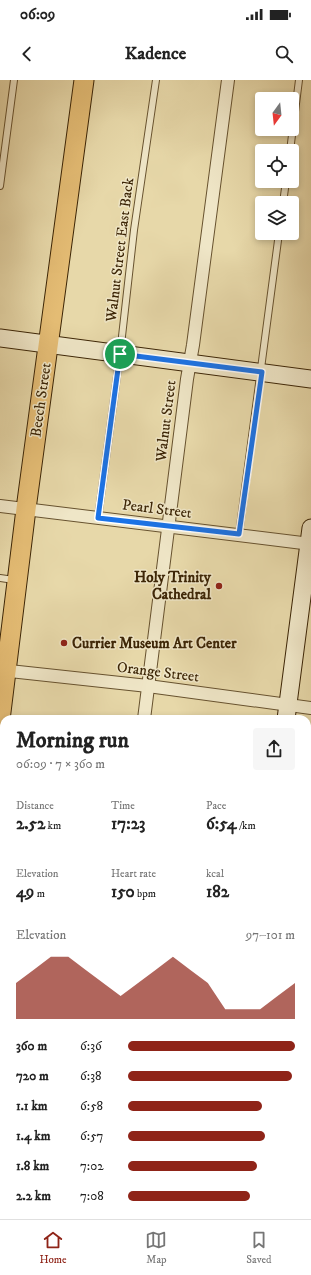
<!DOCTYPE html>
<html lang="en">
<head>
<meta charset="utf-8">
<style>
	body { margin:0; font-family:"IM FELL DW Pica",serif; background:#f6f6f6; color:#222; height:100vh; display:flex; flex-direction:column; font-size:15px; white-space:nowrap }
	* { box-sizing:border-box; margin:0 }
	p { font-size:13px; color:#767676 }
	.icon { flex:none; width:22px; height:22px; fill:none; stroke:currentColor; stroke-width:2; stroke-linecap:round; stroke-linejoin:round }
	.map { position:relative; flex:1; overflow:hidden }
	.side { position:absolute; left:0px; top:635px; width:311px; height:504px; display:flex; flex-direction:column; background:#fff; border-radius:12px 12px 0 0; box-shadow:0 2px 6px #0003 }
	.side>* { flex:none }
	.needle { width:26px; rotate:195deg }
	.fabs { position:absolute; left:255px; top:12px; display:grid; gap:8px }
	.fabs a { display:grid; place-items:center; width:44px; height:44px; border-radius:4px; background:#fff; box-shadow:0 2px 6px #0003; font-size:20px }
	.pin { position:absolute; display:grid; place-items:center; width:34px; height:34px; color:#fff; margin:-17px; border:2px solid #fff; border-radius:50%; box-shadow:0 1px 4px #0007 }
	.round { display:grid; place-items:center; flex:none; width:42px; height:42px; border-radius:4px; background:#f6f6f6 }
	.headline { display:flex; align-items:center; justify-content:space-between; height:68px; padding:0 16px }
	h1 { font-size:22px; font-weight:800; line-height:30px }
	.figures { display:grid; grid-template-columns:repeat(3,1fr); gap:6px; height:68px; padding:4px 16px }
	.figures div { display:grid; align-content:center }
	.figures b { font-size:17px; font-weight:800 }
	.figures small { font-size:11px; font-weight:400 }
	.figures p { font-size:11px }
	.chart { height:112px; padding:8px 16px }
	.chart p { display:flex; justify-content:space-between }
	.chart svg { width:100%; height:72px; margin-top:4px; fill:#8f2418; opacity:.7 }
	ul { padding:0 16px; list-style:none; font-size:13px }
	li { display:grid; grid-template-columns:64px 48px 1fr; align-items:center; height:30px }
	li i { height:10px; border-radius:5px; background:#8f2418 }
	.status { display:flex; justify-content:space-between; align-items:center; height:28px; padding:0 20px; background:#fff; direction:ltr }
	.status svg { height:11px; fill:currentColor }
	header { display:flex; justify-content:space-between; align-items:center; height:52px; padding:0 16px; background:#fff; font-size:18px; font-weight:800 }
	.menu { display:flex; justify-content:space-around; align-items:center; height:56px; border-top:1px solid #e0e0e0; background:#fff; font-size:11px; color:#767676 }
	.menu a { display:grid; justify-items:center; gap:2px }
	.menu .current { color:#8f2418 }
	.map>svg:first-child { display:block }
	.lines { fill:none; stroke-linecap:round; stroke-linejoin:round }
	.lane-casing { stroke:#67522f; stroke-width:8 }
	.street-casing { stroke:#67522f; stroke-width:14 }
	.secondary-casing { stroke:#3c2506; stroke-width:19 }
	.primary-casing { stroke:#3c2506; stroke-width:21 }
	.lane { stroke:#efe6c7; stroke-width:6 }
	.street { stroke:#efe6c7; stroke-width:12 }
	.secondary { stroke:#efe6c7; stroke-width:17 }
	.primary { stroke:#e4bc74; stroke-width:19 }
	.route-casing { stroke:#fff; stroke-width:8 }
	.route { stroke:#1a73e8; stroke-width:5 }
	.poi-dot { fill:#8f2418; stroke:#efe6c7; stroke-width:1.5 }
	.labels { text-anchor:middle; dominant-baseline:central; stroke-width:3; stroke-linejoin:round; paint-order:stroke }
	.street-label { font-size:15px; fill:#3c2506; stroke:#efe6c7 }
	.poi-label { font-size:15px; font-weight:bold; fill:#3c2506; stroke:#efe6c7; text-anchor:end }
</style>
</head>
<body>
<div class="status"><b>06:09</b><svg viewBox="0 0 49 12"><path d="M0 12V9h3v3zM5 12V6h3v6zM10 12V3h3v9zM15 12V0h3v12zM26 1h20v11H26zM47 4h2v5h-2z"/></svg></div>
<header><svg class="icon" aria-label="back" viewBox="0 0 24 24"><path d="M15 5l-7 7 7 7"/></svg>Kadence<svg class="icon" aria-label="search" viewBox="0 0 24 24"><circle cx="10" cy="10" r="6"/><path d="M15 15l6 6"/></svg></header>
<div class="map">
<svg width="311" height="1139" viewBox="0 0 311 1139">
	<rect width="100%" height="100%" fill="#e7d8a9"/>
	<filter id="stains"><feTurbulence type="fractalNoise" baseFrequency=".005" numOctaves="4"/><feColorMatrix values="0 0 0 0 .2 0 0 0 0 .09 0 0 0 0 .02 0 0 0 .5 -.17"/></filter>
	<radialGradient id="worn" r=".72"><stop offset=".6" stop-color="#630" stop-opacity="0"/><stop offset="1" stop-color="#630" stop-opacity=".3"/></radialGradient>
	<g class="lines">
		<g class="lane-casing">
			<g id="lane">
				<path d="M290,71L299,0"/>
				<path d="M0,106L14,0"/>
				<path d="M283,123L286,101"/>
				<path d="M98,438L120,274L134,150L156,0"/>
				<path d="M239,454L279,153"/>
				<path d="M0,498L14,500"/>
				<path d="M307,702L311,703"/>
				<path d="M307,841L311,842"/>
				<path d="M307,985L311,986"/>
				<path d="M7,1139V1135"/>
				<path d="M152,1139L153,1135"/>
			</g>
		</g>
		<g class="street-casing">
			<g id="street">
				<path d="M0,426L311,464"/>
				<path d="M0,590L148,606L311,628"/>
				<path d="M144,639L187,299L193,265L228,0"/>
				<path d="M0,732L4,733"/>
				<path d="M307,771L311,772"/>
				<path d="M0,874H4"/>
				<path d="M307,914L311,915"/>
				<path d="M0,1019H4"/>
				<path d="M307,1058L311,1059"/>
				<path d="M80,1139V1135"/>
			</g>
		</g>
		<g class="secondary-casing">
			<g id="secondary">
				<path d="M0,258L311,299"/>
				<path d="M286,639L311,448"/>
				<path d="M222,1139V1135"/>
			</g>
		</g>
		<g class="primary-casing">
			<path id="primary" d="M0,640L26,429L84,0"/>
		</g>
		<use href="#lane" class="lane"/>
		<use href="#street" class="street"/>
		<use href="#secondary" class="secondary"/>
		<use href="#primary" class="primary"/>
	</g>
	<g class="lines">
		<g class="route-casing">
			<path id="route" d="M120,274L262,292L239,454L98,438Z"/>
		</g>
		<use href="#route" class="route"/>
	</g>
	<g class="poi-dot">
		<circle cx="219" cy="506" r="4"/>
		<circle cx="64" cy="563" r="4"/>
	</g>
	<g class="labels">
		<g class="street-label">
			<text transform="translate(120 170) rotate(-83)">Walnut Street East Back</text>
			<text transform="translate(41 320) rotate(-82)">Beech Street</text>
			<text transform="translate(166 341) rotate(-83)">Walnut Street</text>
			<text transform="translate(157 429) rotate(7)">Pearl Street</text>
			<text transform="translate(158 592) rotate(7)">Orange Street</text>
		</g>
		<g class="poi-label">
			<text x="211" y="497">Holy Trinity<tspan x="211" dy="17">Cathedral</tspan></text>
			<text x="72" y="563" text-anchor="start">Currier Museum Art Center</text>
		</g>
	</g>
	<rect width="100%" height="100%" filter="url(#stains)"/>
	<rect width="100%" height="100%" fill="url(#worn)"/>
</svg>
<div class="fabs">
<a><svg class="needle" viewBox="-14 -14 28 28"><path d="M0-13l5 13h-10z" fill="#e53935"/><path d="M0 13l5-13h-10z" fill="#767676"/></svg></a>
<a><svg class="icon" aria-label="locate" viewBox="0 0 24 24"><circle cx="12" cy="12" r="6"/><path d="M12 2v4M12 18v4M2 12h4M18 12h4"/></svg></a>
<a><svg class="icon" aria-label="layers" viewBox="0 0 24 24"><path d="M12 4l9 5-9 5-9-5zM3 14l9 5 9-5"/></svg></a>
</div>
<div class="pin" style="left:120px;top:274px;background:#1e9e55"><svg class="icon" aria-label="arrive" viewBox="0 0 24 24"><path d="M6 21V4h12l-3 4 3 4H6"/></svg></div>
<section class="side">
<div class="headline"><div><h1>Morning run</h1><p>06:09 · 7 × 360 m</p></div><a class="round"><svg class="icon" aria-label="share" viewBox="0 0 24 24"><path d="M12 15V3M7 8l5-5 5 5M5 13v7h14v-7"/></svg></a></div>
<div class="figures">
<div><p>Distance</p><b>2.52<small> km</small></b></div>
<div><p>Time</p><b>17:23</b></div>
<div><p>Pace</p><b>6:54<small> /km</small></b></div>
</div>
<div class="figures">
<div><p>Elevation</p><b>49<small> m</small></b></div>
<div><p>Heart rate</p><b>150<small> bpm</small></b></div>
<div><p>kcal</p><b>182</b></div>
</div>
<div class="chart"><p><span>Elevation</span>97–101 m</p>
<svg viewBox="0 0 160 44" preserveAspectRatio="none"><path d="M0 44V22L10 14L20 6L30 6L40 14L50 22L60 30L70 22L80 14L90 6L100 14L110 22L120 38L130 38L140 38L150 30L160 22V44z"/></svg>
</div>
<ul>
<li><b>360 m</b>6:36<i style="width:100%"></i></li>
<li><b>720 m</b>6:38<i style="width:98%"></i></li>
<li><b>1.1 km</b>6:58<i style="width:80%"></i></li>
<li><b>1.4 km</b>6:57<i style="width:82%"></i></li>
<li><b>1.8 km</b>7:02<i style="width:77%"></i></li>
<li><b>2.2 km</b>7:08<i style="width:73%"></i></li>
</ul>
</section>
</div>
<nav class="menu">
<a class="current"><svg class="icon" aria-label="home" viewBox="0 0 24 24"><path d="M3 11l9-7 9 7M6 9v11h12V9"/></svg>Home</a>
<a><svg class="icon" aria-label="map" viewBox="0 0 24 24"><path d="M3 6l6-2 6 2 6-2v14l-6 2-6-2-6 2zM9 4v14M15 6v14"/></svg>Map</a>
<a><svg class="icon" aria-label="saved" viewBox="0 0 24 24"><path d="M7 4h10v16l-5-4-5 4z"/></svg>Saved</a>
</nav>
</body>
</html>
